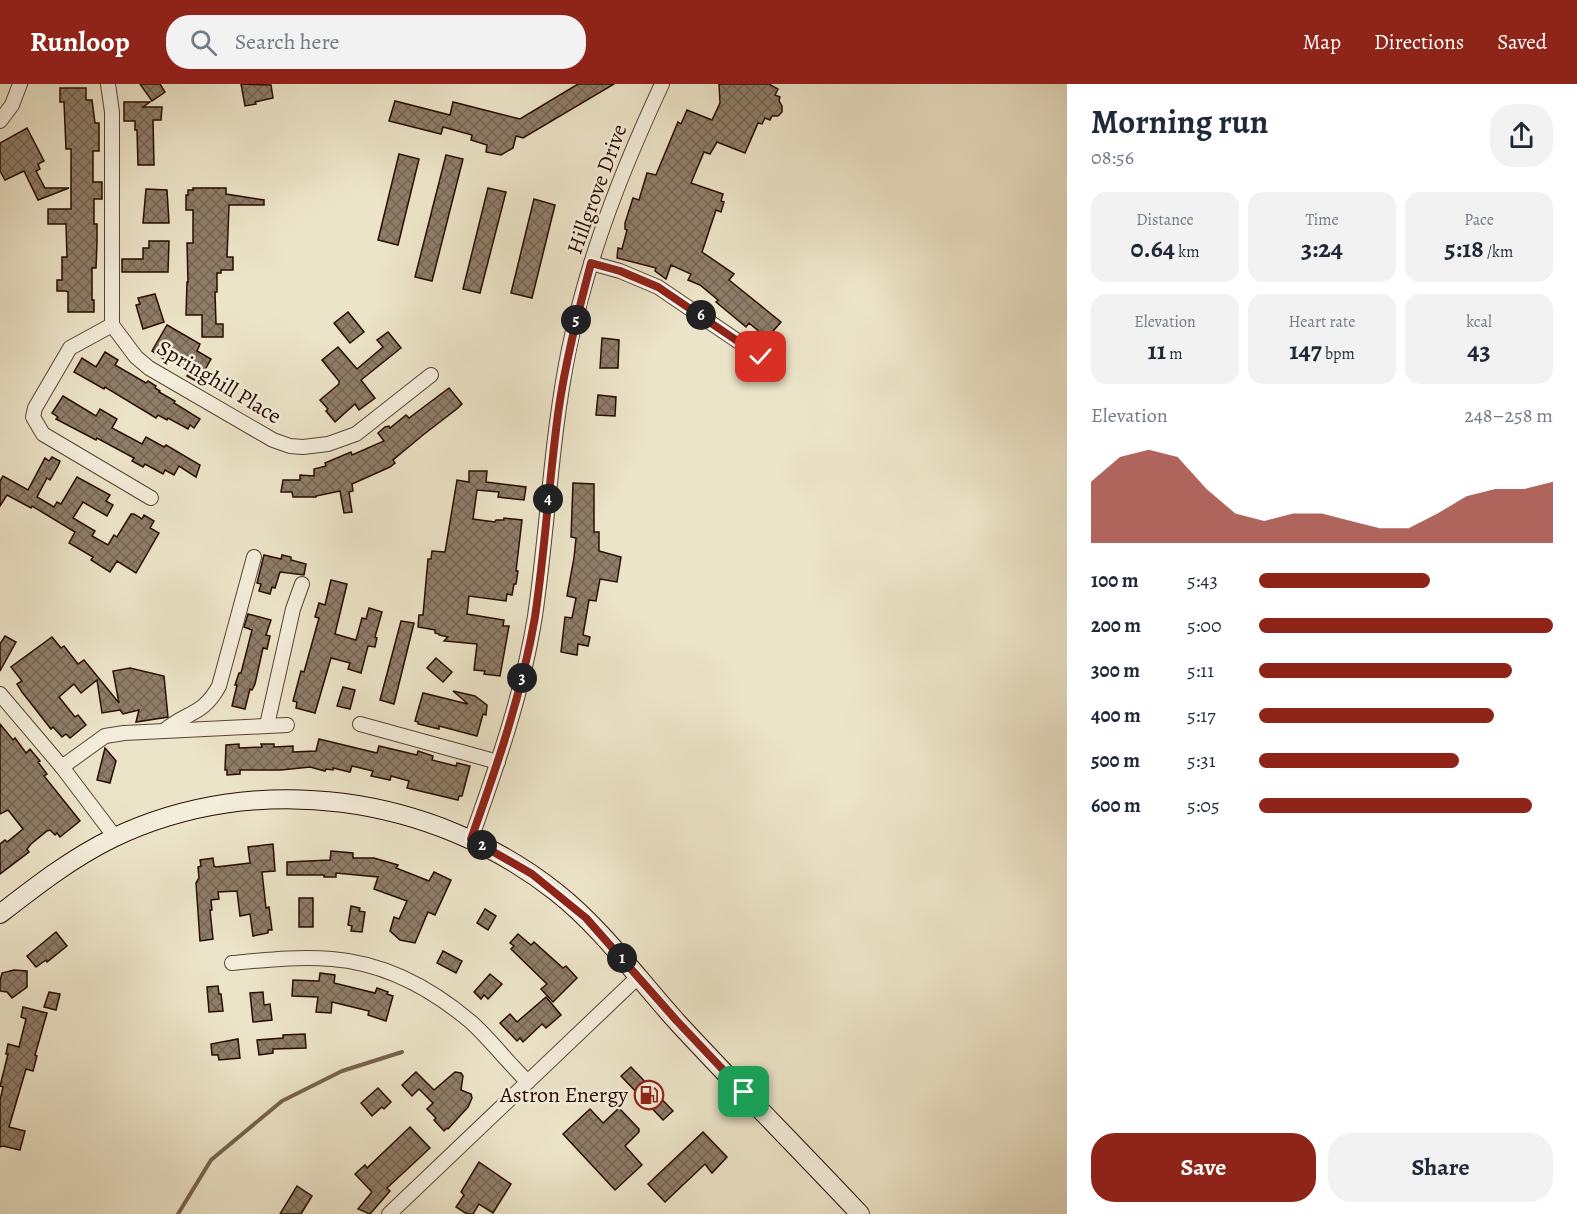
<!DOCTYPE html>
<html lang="en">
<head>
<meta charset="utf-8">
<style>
	body { margin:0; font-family:Alegreya,serif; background:#f2f2f3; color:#1f2937; height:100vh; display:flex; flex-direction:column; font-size:22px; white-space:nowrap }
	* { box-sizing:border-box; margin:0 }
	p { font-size:20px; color:#747a83 }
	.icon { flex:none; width:33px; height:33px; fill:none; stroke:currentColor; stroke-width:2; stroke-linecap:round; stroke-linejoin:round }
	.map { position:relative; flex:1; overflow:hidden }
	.details { display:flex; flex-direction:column; background:#fff; width:510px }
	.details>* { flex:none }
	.pin { position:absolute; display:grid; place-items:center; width:51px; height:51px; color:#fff; margin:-26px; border-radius:12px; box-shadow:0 3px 9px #0006 }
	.km { position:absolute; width:30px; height:30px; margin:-15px; border-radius:50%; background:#222; color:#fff; font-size:16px; line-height:30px; text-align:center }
	.round { display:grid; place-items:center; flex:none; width:63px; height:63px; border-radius:24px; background:#f2f2f3 }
	.headline { display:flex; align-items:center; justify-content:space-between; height:102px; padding:0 24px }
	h1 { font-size:33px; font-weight:700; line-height:45px }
	.metrics { display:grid; grid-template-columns:repeat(3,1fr); gap:9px; height:102px; padding:6px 24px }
	.metrics div { display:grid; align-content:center; border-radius:15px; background:#f2f2f3; text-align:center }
	.metrics b { font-size:26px; font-weight:700 }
	.metrics small { font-size:16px; font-weight:400 }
	.metrics p { font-size:16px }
	.chart { height:168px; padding:12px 24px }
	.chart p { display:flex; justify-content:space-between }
	.chart svg { width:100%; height:108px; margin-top:6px; fill:#8f2418; opacity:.7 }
	.action { display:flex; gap:12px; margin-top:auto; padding:12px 24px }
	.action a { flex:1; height:69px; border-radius:24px; background:#8f2418; color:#fff; font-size:24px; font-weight:700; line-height:69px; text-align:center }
	.action a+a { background:#f2f2f3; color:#1f2937 }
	ul { padding:0 24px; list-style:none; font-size:20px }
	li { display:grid; grid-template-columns:96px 72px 1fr; align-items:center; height:45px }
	li i { height:15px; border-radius:8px; background:#8f2418 }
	header { display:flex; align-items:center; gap:36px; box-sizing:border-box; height:84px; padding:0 30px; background:#8f2418; color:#fff }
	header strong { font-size:28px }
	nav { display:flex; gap:33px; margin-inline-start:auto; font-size:21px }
	.search { width:420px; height:54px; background:#f2f2f3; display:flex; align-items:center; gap:15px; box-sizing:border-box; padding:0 21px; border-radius:24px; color:#747a83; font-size:22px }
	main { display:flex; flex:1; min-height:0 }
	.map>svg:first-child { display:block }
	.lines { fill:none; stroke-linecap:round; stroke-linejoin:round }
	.stream { stroke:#76624f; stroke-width:4 }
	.building { fill:url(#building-cross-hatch); stroke:#290d00; stroke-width:1.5 }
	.street-casing { stroke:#5a4332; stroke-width:16 }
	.secondary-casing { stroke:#290d00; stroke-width:20 }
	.street { stroke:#f3eddb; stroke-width:14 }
	.secondary { stroke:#f3eddb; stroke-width:18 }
	.route-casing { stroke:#fff; stroke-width:12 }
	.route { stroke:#8f2418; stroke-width:8 }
	.labels { text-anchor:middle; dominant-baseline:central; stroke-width:5; stroke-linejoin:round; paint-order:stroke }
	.street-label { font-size:22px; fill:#290d00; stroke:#f3eddb }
	.poi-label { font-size:22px; fill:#290d00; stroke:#f3eddb; text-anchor:end }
</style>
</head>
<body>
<header>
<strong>Runloop</strong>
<div class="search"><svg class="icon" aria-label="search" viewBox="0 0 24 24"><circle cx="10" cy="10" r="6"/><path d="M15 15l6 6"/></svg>Search here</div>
<nav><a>Map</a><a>Directions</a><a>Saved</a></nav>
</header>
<main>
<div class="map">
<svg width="1067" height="1130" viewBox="0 0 1067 1130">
	<defs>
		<pattern id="building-cross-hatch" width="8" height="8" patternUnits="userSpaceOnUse" patternTransform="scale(1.5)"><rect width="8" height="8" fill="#8e7d68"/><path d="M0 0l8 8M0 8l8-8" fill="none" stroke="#746553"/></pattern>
	</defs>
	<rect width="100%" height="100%" fill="#ece4c8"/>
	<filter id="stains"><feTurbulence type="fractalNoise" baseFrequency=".00333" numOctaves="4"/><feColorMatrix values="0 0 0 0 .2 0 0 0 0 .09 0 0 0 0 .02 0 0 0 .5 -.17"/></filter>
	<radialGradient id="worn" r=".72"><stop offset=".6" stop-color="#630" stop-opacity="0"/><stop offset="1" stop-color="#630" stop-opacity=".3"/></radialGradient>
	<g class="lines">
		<path class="stream" d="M178,1130L211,1076L282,1017L342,987L402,968"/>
	</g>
	<g class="building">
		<path d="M140,0H160L165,8L152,17Z"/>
		<path d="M241,0L271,1L273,14L255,18L256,20L245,22Z"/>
		<path d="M578,0H614L523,54L516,52L513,64L501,71L486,68L487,61L471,56L472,51L443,43L441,50L389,37L395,17L450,31L453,18L520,35Z"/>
		<path d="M719,0H769L778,5L775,11L780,13L779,17L782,22V28L778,32H772L770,36L765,34L762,40L758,39L745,69L717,58L710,70L704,68L691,99L723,110L721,117L724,118L721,128L716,126L702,168L734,190L729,196L781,238L767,254L749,239L746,243L716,218L718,216L700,201L688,196L691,190L671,181L666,195L655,187L656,184L617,174L618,164L622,165L627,146L625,145V139L633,114L639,116L647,89L656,91L678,38L681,40L687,26L712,36L720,19Z"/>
		<path d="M60,4H86V16H92L95,39H99V67H93V98H102V115H94V140H97V159L96,184H92V216H94V228H68V208L66,207H57V196H62V173H67L66,140H48V125H71V65H66L64,18H60Z"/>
		<path d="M124,18H150L143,23H162L161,36H153L154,81H138L137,46H135V37H124Z"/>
		<path d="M27,44L44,77L38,80L40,85L36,87L45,104H69L38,116L24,87L5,96L0,87V59Z"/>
		<path d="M399,70L419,75L398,161L378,156Z"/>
		<path d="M446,71L463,75L432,197L415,193Z"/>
		<path d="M193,104H226V110L264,116V121H229L227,173H233V186H221V189H217V208H215L216,240H223V253H202V231H186L187,198H188L187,159H193V126H186V111H188V106H193Z"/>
		<path d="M488,104L506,108L480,209L463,205Z"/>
		<path d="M146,105L167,106L169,139H143Z"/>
		<path d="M534,115L555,121L532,214L511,209Z"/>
		<path d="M149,157H169L168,188H122V175H143V164H149Z"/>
		<path d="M155,210L164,238L143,245L136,221L140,220L138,214Z"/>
		<path d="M348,228L364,248L350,259L334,239Z"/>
		<path d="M167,241L200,260L197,267L211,275L198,298L187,292L192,284L168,271L165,276L152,267Z"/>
		<path d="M388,248L401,264L361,296L375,314L359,326L355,320L335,338L326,327L328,325L320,316L339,300V297L322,276L338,263L357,285L383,263L377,256Z"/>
		<path d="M602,254L619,256L618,284H600Z"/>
		<path d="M105,268L118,276L115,281L146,299L148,297L156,302L155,304L160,307L159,308L175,317L174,319L200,335L194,344L190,341L188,345L168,334L167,336L158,331L156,334L105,303L104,305L74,288L82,274L96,283Z"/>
		<path d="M449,304L462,320L458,324L423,351L393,376L395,379L390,383L352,400L353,407L349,408L352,428L344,429L340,407L316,412V413H293L292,408H281L283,396H300V391L314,392V385L326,382L325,379L351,368L352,371L384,357L378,349L385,343L389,342L390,344L406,331L409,334Z"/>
		<path d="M598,311L616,313L615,332L596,331Z"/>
		<path d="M63,312L96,332L100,325L117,335L112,344L142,360L146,353L164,363L166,361L200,381L196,393L179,382L174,391L165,386L163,390L145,380L143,383L132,377L134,374L97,354L96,356L56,335L58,333L52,329Z"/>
		<path d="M52,373L60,377L58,382L50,396L47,394L37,413L54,423L57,418L61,420L77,393L110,411L106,417L113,421L107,432L83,418L73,434L95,447L92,452L108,461L114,451L117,453L131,430H134L142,435L144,431L154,437L150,444L159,449L136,489L117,477L110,488L91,476L93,473L69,459L75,448L32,422L31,424L7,411L0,422V397L3,392L28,406L45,374L49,377Z"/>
		<path d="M469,387H487L486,398L526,403L524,416L498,413L499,408L477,406L473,435L495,438L496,436H504V434L522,436L516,487H518L516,500H514L512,511L507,510L506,517L469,512L467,530L504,536L503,542H509L500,592L484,590L485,587L474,586L477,560L444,557L448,553L439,551V550L435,549V546L418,543L419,531H423L428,475H431L432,467L445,468L457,396L469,398Z"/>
		<path d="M573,399L594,400V448H599V467L621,473L617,498L600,495L596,517L589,516L583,551L590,553L588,562L578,560L577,571L561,568L565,533L572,534L576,514L567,512L574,474L576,454L571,453Z"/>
		<path d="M264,471L281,475L282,471L291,473V476L306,480L304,491L280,488L275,504L272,503L270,510L259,507L261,500L257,499Z"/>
		<path d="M331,496L347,500L335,550L356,556L362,534L366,535L369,524L382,528L375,553L377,554L375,563L368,562L361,589L348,585L350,579L331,574L315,629L296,624L297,618L293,617L301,587L304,588L319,534L315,533L319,519L325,521Z"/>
		<path d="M248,530L271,536L266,551L270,552L267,565L263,564L255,600L252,606L250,605L245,625L232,622L237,601H235L239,589H241L252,546L244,543Z"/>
		<path d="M401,537L414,539L394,620L380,616Z"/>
		<path d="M5,552L16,558L0,587V560Z"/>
		<path d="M52,553L61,564L64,562L78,580L84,576L119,619L113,587L130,584L164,592L168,633L136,638L139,626L123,630L120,626L102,629L97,596L81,609L74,600L59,613L75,633L78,631L86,641L70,654L66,650L62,653L53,643L51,645L22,608L17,600L22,597L11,583Z"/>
		<path d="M436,574L452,588L443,598L427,584Z"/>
		<path d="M343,603L355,606L350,625L337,622Z"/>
		<path d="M453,607L475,612L487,621L486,631L483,630L477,652L439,642V645L418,640V638L415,637L423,609L468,620Z"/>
		<path d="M0,640L13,656L15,654L26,669L30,665L40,677L38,678L47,690L44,692L80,737L60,753L57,749L55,751L50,746L47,747L31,760L27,765L29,768L0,790V760L5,756L7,758L23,745L8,726L0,730Z"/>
		<path d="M319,655L377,669L379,662L417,671L418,667L433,672L432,676L456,682L457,679L470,682L462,712H459L458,716L407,704L409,697L391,692L390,696L371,692L373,687L352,682L350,688L333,684V686L326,685L325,687L310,683L281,686H240V690L227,691V686H225L226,661L239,660V664L262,663L261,660H274V663L293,662V668L316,667Z"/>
		<path d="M105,664L116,677L110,699L97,696Z"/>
		<path d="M273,760L275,787L262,788L266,824L269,823L272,846H268V849L253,852L250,830L240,832L237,807L218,808L219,815L211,816L212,826H210L213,855L200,857L196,799L199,794L198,783L201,782L200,776L213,774L214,782L216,783L250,779L248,763Z"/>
		<path d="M331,767L353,769V774H374L398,781L396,784L429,797L434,788L451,796L435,831L428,828L415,859L400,856L390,847L394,833L399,835L407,817L374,805L378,793L336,789V793H324V791H287V778L330,776Z"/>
		<rect x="299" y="814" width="14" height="29"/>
		<path d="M351,822L360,824L359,827L365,828L362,848L351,847L352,842L348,841Z"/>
		<path d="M485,825L496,832L488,846L477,839Z"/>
		<path d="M56,848L67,862L47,878L46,876L36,883L27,872Z"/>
		<path d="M518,850L531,861L534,858L563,884L566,882L577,894L553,918L541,905L547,900L511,865L514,862L510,859Z"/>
		<path d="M443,867L462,877L456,889L437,879Z"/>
		<path d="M14,886L27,887V903L12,914L7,908L0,907V897L2,889Z"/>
		<path d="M320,889L335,891L334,899L375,909L377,904L388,908L387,910L393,912L386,937L368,931L369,927L332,918L331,929L316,928L318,913L292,912L293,896L319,897Z"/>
		<path d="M490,890L502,900L488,915L484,911L481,915L474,908Z"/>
		<path d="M218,902L219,910H221L223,927L209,928L207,903Z"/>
		<path d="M49,908L60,910L56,926L44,923Z"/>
		<path d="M263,908L264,921L270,920L272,936L253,938L250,909Z"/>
		<path d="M546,913L561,931L546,944L542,940L523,958L520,954L517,957L500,939L510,930L517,938Z"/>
		<path d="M23,923L47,929L35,971L37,972L33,987L26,985L9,1043L25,1047L20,1066L3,1062L0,1063V1016L3,1003L0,1002L8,970H6L8,960L19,963L26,935L21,933Z"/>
		<path d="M305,950L306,964L273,965V969L259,971L257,956L283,954V951Z"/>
		<path d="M238,955L240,974L219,976L218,971H212L211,960Z"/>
		<path d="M631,983L673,1027L663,1036L621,992Z"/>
		<path d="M416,988L434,1006L455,988L461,989L463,992L461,1006L471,1010L472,1014L468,1023L448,1045L447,1044L444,1047L434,1036L436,1034L427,1025L433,1019L419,1005L412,1012L402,1001Z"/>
		<path d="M378,1004L391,1018L384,1025L382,1023L372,1032L361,1019Z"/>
		<path d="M619,1024L639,1045V1048L625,1062L642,1081L615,1106L563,1050L590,1025L603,1039Z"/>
		<path d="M410,1043L430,1064L387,1104L390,1107L370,1130L358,1125L372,1108L355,1090L365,1081L367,1084Z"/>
		<path d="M703,1048L727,1073L712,1089L705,1080L665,1118L648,1100Z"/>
		<path d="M479,1078L511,1100L493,1129L479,1120L473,1130H467L456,1123L464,1111L461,1108Z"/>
		<path d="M297,1102L312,1112L301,1130H280Z"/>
	</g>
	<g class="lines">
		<g class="street-casing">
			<g id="street">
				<path d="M108,0L112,28V241L136,273L149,284L273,356L290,362L303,363L328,360L356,350L431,291"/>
				<path d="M0,37L12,21L20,0"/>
				<path d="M591,179L620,187L658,203L761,273"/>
				<path d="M112,241L70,264L35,324L33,333L43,350L151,414"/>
				<path d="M0,610L62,683L115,753"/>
				<path d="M360,640L498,678"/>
				<path d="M267,641L293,525L302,500"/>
				<path d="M164,647C185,628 203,632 219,602L254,473"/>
				<path d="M62,683L105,652L124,649L287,641"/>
				<path d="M471,755C497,682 523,608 535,532C548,443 551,353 569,265C588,172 622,86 662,0"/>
				<path d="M232,879C265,876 298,872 332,875C384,879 432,905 471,938C491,956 508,979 528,998"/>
				<path d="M389,1130L639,892"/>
			</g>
		</g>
		<g class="secondary-casing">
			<path id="secondary" d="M0,830C36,802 72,774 113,754C257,685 433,711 556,808C603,845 638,895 678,939C738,1004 800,1066 860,1130"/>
		</g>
		<use href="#street" class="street"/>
		<use href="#secondary" class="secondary"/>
	</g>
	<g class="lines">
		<g class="route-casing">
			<path id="route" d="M744,1008L676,936L586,834L532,790L471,755C497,682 522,609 535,533C545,466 549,397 558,330C565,279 578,229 591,179L620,187L658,203L761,273"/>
		</g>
		<use href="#route" class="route"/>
	</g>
	<defs>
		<g id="fuel-ring" transform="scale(1.5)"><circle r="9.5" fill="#f3eddb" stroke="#8f2418" stroke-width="1.5"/><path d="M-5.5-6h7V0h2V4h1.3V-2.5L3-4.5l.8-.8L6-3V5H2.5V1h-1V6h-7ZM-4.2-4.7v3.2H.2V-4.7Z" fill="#8f2418"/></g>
	</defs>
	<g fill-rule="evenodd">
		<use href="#fuel-ring" x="649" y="1011"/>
	</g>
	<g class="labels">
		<g class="street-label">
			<text transform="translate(597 105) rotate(-70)">Hillgrove Drive</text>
			<text transform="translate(219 298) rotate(31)">Springhill Place</text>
		</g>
		<g class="poi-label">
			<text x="628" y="1011">Astron Energy</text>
		</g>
	</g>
	<rect width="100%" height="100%" filter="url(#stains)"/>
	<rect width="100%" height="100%" fill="url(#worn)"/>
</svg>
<div class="pin" style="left:744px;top:1008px;background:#1e9e55"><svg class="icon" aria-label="arrive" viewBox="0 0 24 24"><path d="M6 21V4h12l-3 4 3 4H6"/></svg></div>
<div class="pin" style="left:761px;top:273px;background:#d93025"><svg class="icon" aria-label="check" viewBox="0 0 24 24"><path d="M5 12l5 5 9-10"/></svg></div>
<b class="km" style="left:622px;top:874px">1</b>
<b class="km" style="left:482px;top:761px">2</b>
<b class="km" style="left:522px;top:594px">3</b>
<b class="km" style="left:548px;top:415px">4</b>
<b class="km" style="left:576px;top:236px">5</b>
<b class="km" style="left:701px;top:231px">6</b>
</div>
<section class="details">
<div class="headline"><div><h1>Morning run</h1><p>08:56</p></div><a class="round"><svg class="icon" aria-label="share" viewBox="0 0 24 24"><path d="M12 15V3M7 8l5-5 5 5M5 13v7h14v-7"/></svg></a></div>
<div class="metrics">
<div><p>Distance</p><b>0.64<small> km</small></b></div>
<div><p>Time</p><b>3:24</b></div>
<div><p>Pace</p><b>5:18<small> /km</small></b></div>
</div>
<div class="metrics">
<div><p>Elevation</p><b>11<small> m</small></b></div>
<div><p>Heart rate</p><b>147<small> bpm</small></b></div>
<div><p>kcal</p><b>43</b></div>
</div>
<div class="chart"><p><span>Elevation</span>248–258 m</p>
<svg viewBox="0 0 160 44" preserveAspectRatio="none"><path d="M0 44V19L10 9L20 6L30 9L40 22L50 32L60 35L70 32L80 32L90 35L100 38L110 38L120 32L130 25L140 22L150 22L160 19V44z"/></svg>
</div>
<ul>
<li><b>100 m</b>5:43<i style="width:58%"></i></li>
<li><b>200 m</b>5:00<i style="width:100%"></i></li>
<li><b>300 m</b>5:11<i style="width:86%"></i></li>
<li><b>400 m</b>5:17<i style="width:80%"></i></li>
<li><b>500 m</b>5:31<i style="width:68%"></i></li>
<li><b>600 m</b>5:05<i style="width:93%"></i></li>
</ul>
<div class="action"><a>Save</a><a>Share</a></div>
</section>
</main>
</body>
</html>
